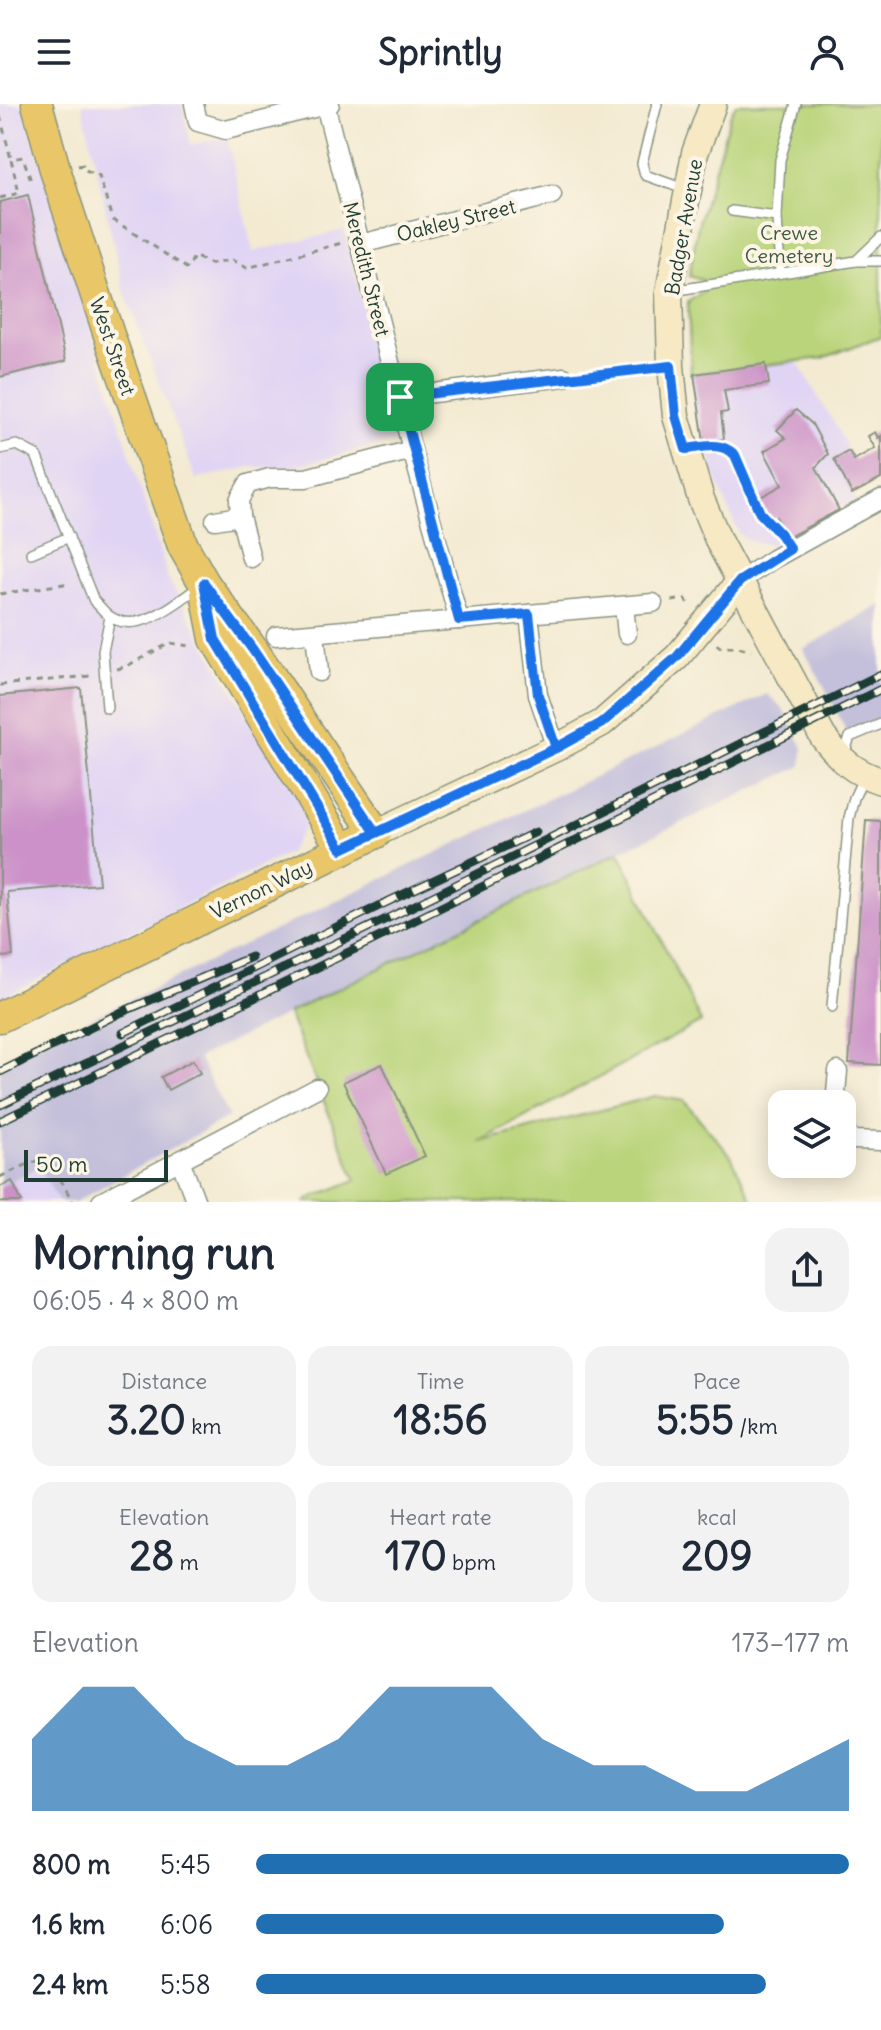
<!DOCTYPE html>
<html lang="en">
<head>
<meta charset="utf-8">
<style>
	body { margin:0; font-family:Delius,sans-serif; background:#f2f2f3; color:#1f2937; height:100vh; display:flex; flex-direction:column; font-size:30px; white-space:nowrap }
	* { box-sizing:border-box; margin:0 }
	p { font-size:26px; color:#747a83 }
	.icon { flex:none; width:44px; height:44px; fill:none; stroke:currentColor; stroke-width:2; stroke-linecap:round; stroke-linejoin:round }
	.map { position:relative; height:1098px; overflow:hidden }
	.panel { display:flex; flex-direction:column; background:#fff; flex:1 }
	.panel>* { flex:none }
	.buttons { position:absolute; left:768px; top:986px; display:grid; gap:16px }
	.buttons a { display:grid; place-items:center; width:88px; height:88px; border-radius:16px; background:#fff; box-shadow:0 4px 20px #0003; font-size:40px }
	.scale { position:absolute; left:24px; bottom:20px; width:144px; box-sizing:border-box; padding-left:8px; border:4px solid #1f3d34; border-top:0; font-size:22px; line-height:28px; white-space:nowrap; color:#1f3d34; -webkit-text-stroke:6px #fcf5e5; paint-order:stroke }
	.pin { position:absolute; display:grid; place-items:center; width:68px; height:68px; color:#fff; margin:-34px; border-radius:16px; box-shadow:0 4px 12px #0006 }
	.round { display:grid; place-items:center; flex:none; width:84px; height:84px; border-radius:24px; background:#f2f2f3 }
	.head { display:flex; align-items:center; justify-content:space-between; height:136px; padding:0 32px }
	h1 { font-size:44px; font-weight:700; line-height:60px }
	.metrics { display:grid; grid-template-columns:repeat(3,1fr); gap:12px; height:136px; padding:8px 32px }
	.metrics div { display:grid; align-content:center; border-radius:20px; background:#f2f2f3; text-align:center }
	.metrics b { font-size:40px; font-weight:700 }
	.metrics small { font-size:22px; font-weight:400 }
	.metrics p { font-size:22px }
	.chart { height:224px; padding:16px 32px }
	.chart p { display:flex; justify-content:space-between }
	.chart svg { width:100%; height:144px; margin-top:8px; fill:#1f6fb2; opacity:.7 }
	ul { padding:0 32px; list-style:none; font-size:26px }
	li { display:grid; grid-template-columns:128px 96px 1fr; align-items:center; height:60px }
	li i { height:20px; border-radius:10px; background:#1f6fb2 }
	header { display:flex; justify-content:space-between; align-items:center; height:104px; padding:0 32px; background:#fff; font-size:36px; font-weight:700 }
	.map>svg:first-child { display:block }
	.built { fill:#e0d4f4 }
	.industrial { fill:#c4c0db }
	.green { fill:#b9d47a; stroke:#6c8857; stroke-width:2 }
	.building { fill:#cb91c8 }
	.lines { fill:none; stroke-linecap:round; stroke-linejoin:round }
	.lane-casing { stroke:#899482; stroke-width:12 }
	.street-casing { stroke:#899482; stroke-width:21 }
	.secondary-casing { stroke:#899482; stroke-width:29 }
	.primary-casing { stroke:#899482; stroke-width:33 }
	.path { stroke:#899482; stroke-width:3; stroke-dasharray:6 6; stroke-linecap:butt }
	.lane { stroke:#fff; stroke-width:9 }
	.street { stroke:#fff; stroke-width:18 }
	.secondary { stroke:#f6e9c3; stroke-width:26 }
	.primary { stroke:#e9c769; stroke-width:30 }
	.rail-casing { stroke:#1f3d34; stroke-width:9 }
	.rail { stroke:#fcf5e5; stroke-width:6; stroke-dasharray:18; stroke-linecap:butt }
	.route-casing { stroke:#fff; stroke-width:16 }
	.route { stroke:#1a73e8; stroke-width:10 }
	.labels { text-anchor:middle; dominant-baseline:central; stroke-width:8; stroke-linejoin:round; paint-order:stroke }
	.street-label { font-size:20px; fill:#1f3d34; stroke:#fcf5e5 }
	.park-label { font-size:20px; fill:#3e5b42; stroke:#fcf5e5 }
</style>
</head>
<body>
<header><svg class="icon" aria-label="menu" viewBox="0 0 24 24"><path d="M4 6h16M4 12h16M4 18h16"/></svg>Sprintly<svg class="icon" aria-label="person" viewBox="0 0 24 24"><circle cx="12" cy="8" r="4"/><path d="M4 21q1-7 8-7t8 7"/></svg></header>
<div class="map">
<svg width="881" height="1098" viewBox="0 0 881 1098">
	<rect width="100%" height="100%" fill="#fcf5e5"/>
	<filter id="ink" filterUnits="userSpaceOnUse"><feTurbulence type="fractalNoise" baseFrequency=".0125" numOctaves="2"/><feDisplacementMap in="SourceGraphic" scale="16" xChannelSelector="R" yChannelSelector="G"/><feConvolveMatrix kernelMatrix="1 2 1 2 8 2 1 2 1" color-interpolation-filters="sRGB"/></filter>
	<filter id="wash" filterUnits="userSpaceOnUse"><feTurbulence type="fractalNoise" baseFrequency=".006" numOctaves="4" result="noise"/><feDisplacementMap in="SourceGraphic" scale="32" xChannelSelector="R" yChannelSelector="G"/><feGaussianBlur stdDeviation="1.8" result="paint"/><feColorMatrix in="noise" values="0 0 0 0 0 0 0 0 0 0 0 0 0 0 0 0 0 1.4 0 .05"/><feComposite in="paint" operator="in"/></filter>
	<g filter="url(#wash)">
		<rect width="100%" height="100%" fill="#f3ead1"/>
		<g class="built">
			<path d="M0,0H22L168,474L216,560L299,693L305,722L289,748L0,895Z"/>
			<path d="M82,0H182L191,41L227,33L253,148L344,126L396,337L287,364L251,363L196,375L124,187Z"/>
			<path d="M797,257L838,326L848,347L834,355L856,397L784,436L770,441L753,438L744,434L739,429L715,373L695,305L691,270Z"/>
			<path d="M40,1063L59,1098H0V1082Z"/>
		</g>
		<g class="industrial">
			<path d="M881,501V616L848,631L824,582L803,545Z"/>
			<path d="M767,590L782,603L803,644L802,662L619,748L198,954L229,1013L75,1098H59L39,1063L0,1082V958Z"/>
		</g>
		<g class="green">
			<path d="M736,0H881V232L823,254L691,270L688,198L704,187L703,176L689,172L698,122L730,12Z"/>
			<path d="M619,748L701,918L479,1038L655,992L684,997L731,1052L753,1098H306L308,1095L356,1076L288,909Z"/>
		</g>
		<g id="blocks">
			<g class="building">
				<path d="M28,91L66,257L0,273V98Z"/>
				<path d="M766,260L769,280L724,286L728,308L721,309L724,335L704,338L694,270Z"/>
				<path d="M796,306L812,320L828,350L816,363L839,406L787,434L776,413L770,417L759,394L782,381L764,347L786,334L777,326Z"/>
				<path d="M875,328L878,334L881,332V375L852,390L834,355L849,347L854,356L875,344L868,332Z"/>
				<path d="M81,584L99,780L7,788L13,852L0,853V592Z"/>
				<path d="M866,716L881,717V961L849,959Z"/>
				<path d="M193,956L200,969L168,986L161,973Z"/>
				<path d="M382,960L425,1052L386,1070L343,978Z"/>
				<path d="M12,1077L22,1098H0V1083Z"/>
			</g>
		</g>
	</g>
	<g filter="url(#ink)">
		<use href="#blocks" fill-opacity="0" stroke="#899482" stroke-width="2"/>
		<g class="lines">
			<g class="lane-casing">
				<g id="lane">
					<path d="M657,0L642,59L645,71L684,85"/>
					<path d="M732,107L777,113"/>
					<path d="M856,157L881,133"/>
					<path d="M780,168L777,113L780,56L796,0"/>
					<path d="M672,187L856,157H881"/>
					<path d="M689,344C707,342 722,338 735,351L760,409L780,430L790,445"/>
					<path d="M0,345L17,341L36,351L94,497C99,501 103,507 108,511C136,534 178,498 201,481"/>
					<path d="M31,449L69,433"/>
					<path d="M107,604L103,547L110,513"/>
					<path d="M844,650L850,633L881,620"/>
					<path d="M832,903L849,714L854,694L864,672"/>
				</g>
			</g>
			<g class="street-casing">
				<g id="street">
					<path d="M194,0L198,18L226,26L330,0"/>
					<path d="M325,0L412,346L459,516"/>
					<path d="M361,140L552,91"/>
					<path d="M400,293L564,273"/>
					<path d="M215,416L240,412"/>
					<path d="M251,454L240,412L239,396L248,380L270,374H306L412,346"/>
					<path d="M740,477L773,455L881,395"/>
					<path d="M624,502L627,530"/>
					<path d="M529,510L538,591L556,644"/>
					<path d="M315,529L319,568"/>
					<path d="M276,532L653,499"/>
					<path d="M835,1000L838,967"/>
					<path d="M842,1026L854,1036L881,1037"/>
					<path d="M180,1056L196,1098"/>
					<path d="M101,1098L317,984"/>
				</g>
			</g>
			<g class="secondary-casing">
				<g id="secondary">
					<path d="M713,0L695,49L669,188L671,262L676,312L701,395L719,438L823,633C841,656 853,668 881,677"/>
					<path d="M376,729L556,644L602,619L677,553L740,477"/>
				</g>
			</g>
			<g class="primary-casing">
				<g id="primary">
					<path d="M206,489L215,535L342,745"/>
					<path d="M0,913L376,729L253,546L204,479L183,442L109,231L56,69L37,0"/>
				</g>
			</g>
			<g class="path">
				<path d="M0,12L11,55"/>
				<path d="M78,62L83,61L85,67L99,72L112,115L188,165L194,152L210,160L232,156L247,164L342,139"/>
				<path d="M0,94L19,89L11,55L23,53L31,77"/>
				<path d="M583,271L647,265"/>
				<path d="M0,490L70,479"/>
				<path d="M672,497L685,495L689,501"/>
				<path d="M717,540L719,543H738L751,547"/>
				<path d="M117,565L125,563L170,539L190,542"/>
				<path d="M0,581L90,572"/>
				<path d="M0,1073C52,1049 45,1048 73,1098"/>
			</g>
			<use href="#lane" class="lane"/>
			<use href="#street" class="street"/>
			<use href="#secondary" class="secondary"/>
			<use href="#primary" class="primary"/>
			<g class="rail-casing">
				<g id="rail">
					<path d="M123,929L385,799L536,728"/>
					<path d="M0,968L122,908L251,853"/>
					<path d="M0,1001L407,805L881,570"/>
					<path d="M0,1017L413,817L881,585"/>
				</g>
			</g>
			<use href="#rail" class="rail"/>
		</g>
	</g>
	<g class="lines" filter="url(#ink)">
		<g class="route-casing">
			<path id="route" d="M400,293L459,516L529,510L538,591L556,644L376,729L253,546L204,479L215,535L342,745L556,644L602,619L677,553L740,477L790,445L780,430L760,409L735,351C721,337 704,343 686,345L676,312L671,262L400,293"/>
		</g>
		<use href="#route" class="route"/>
	</g>
	<g class="labels">
		<g class="street-label">
			<text transform="translate(456 116) rotate(-14)">Oakley Street</text>
			<text transform="translate(683 123) rotate(-80)">Badger Avenue</text>
			<text transform="translate(367 165) rotate(76)">Meredith Street</text>
			<text transform="translate(113 242) rotate(71)">West Street</text>
			<text transform="translate(261 785) rotate(-26)">Vernon Way</text>
		</g>
		<g class="park-label">
			<text x="789" y="128">Crewe<tspan x="789" dy="23">Cemetery</tspan></text>
		</g>
	</g>
</svg>
<div class="buttons">
<a><svg class="icon" aria-label="layers" viewBox="0 0 24 24"><path d="M12 4l9 5-9 5-9-5zM3 14l9 5 9-5"/></svg></a>
</div>
<div class="scale">50 m</div>
<div class="pin" style="left:400px;top:293px;background:#1e9e55"><svg class="icon" aria-label="arrive" viewBox="0 0 24 24"><path d="M6 21V4h12l-3 4 3 4H6"/></svg></div>
</div>
<section class="panel">
<div class="head"><div><h1>Morning run</h1><p>06:05 · 4 × 800 m</p></div><a class="round"><svg class="icon" aria-label="share" viewBox="0 0 24 24"><path d="M12 15V3M7 8l5-5 5 5M5 13v7h14v-7"/></svg></a></div>
<div class="metrics">
<div><p>Distance</p><b>3.20<small> km</small></b></div>
<div><p>Time</p><b>18:56</b></div>
<div><p>Pace</p><b>5:55<small> /km</small></b></div>
</div>
<div class="metrics">
<div><p>Elevation</p><b>28<small> m</small></b></div>
<div><p>Heart rate</p><b>170<small> bpm</small></b></div>
<div><p>kcal</p><b>209</b></div>
</div>
<div class="chart"><p><span>Elevation</span>173–177 m</p>
<svg viewBox="0 0 160 44" preserveAspectRatio="none"><path d="M0 44V22L10 6L20 6L30 22L40 30L50 30L60 22L70 6L80 6L90 6L100 22L110 30L120 30L130 38L140 38L150 30L160 22V44z"/></svg>
</div>
<ul>
<li><b>800 m</b>5:45<i style="width:100%"></i></li>
<li><b>1.6 km</b>6:06<i style="width:79%"></i></li>
<li><b>2.4 km</b>5:58<i style="width:86%"></i></li>
</ul>
</section>
</body>
</html>
